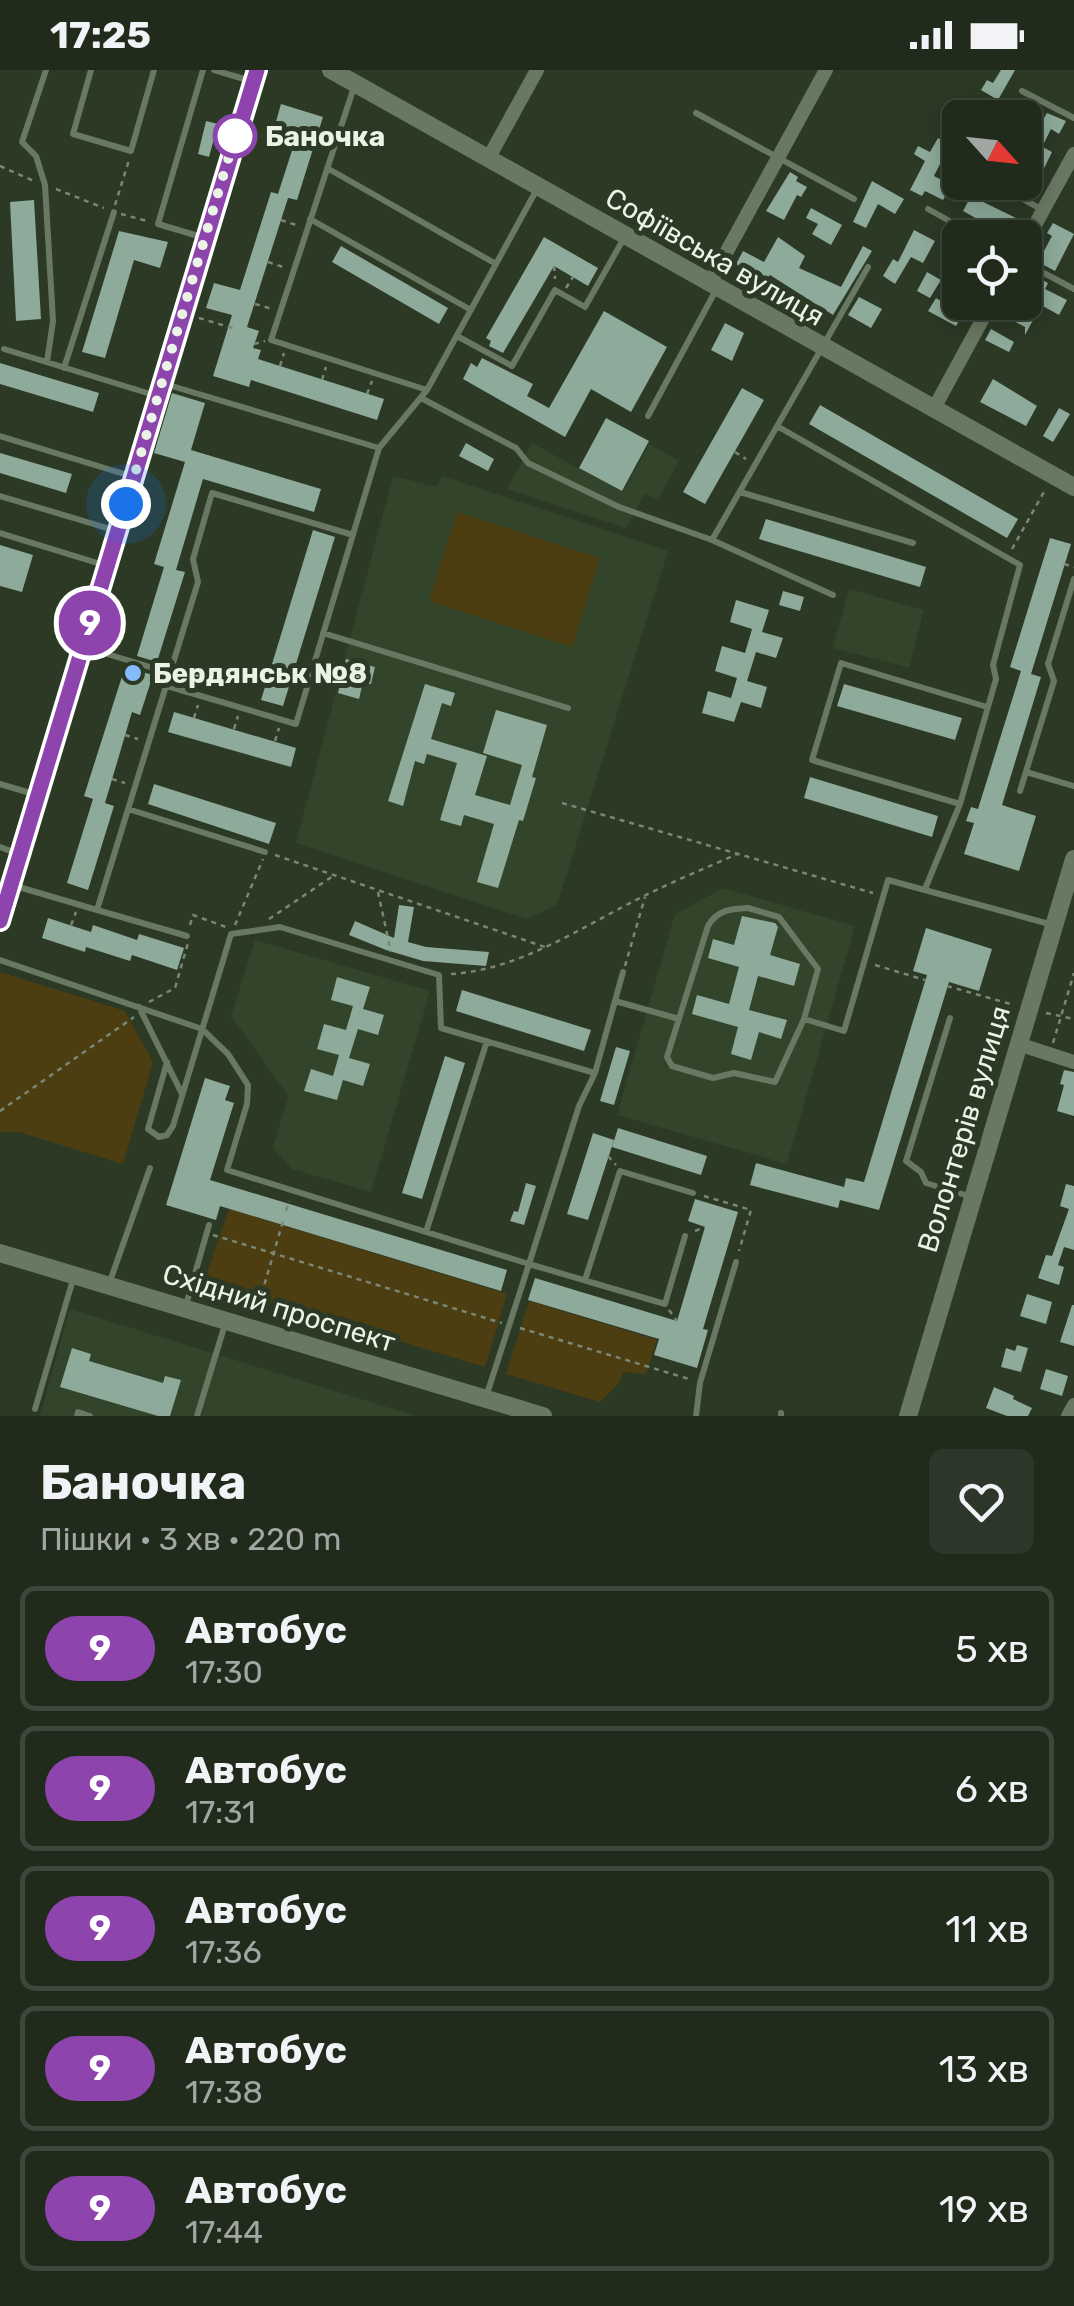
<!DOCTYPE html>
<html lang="uk">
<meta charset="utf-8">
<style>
body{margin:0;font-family:Rubik,sans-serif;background:#2d3729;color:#f1f3f6;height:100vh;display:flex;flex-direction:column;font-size:38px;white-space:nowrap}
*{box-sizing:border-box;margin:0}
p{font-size:32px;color:#a2a7a3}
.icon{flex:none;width:55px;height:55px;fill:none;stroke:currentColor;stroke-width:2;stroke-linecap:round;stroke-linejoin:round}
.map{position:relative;height:1346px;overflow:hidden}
.sheet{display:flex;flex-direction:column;background:#202b1c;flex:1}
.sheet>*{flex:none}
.badge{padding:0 20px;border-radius:32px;font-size:35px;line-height:65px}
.needle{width:65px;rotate:117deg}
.tools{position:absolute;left:942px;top:30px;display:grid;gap:20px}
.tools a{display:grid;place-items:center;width:100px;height:100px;border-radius:15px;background:#202b1c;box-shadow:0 5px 25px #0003,0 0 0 2px #3d473b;font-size:50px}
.you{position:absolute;width:50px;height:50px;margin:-25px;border:8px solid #fff;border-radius:50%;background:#1a73e8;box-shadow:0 0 0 15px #1a73e833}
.map>.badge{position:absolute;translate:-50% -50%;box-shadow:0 0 0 5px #fff}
.round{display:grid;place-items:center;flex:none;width:105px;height:105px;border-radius:15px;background:#2d3729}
.headline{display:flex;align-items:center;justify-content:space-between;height:170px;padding:0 40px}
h1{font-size:48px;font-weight:700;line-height:75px}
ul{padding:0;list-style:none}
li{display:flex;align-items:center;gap:30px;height:125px;margin:0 20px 15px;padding:0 20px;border:5px solid #3d473b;border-radius:15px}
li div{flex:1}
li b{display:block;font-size:38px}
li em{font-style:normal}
li .badge{min-width:110px;font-weight:700;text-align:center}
.status{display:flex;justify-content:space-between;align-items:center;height:70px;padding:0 50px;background:#202b1c;direction:ltr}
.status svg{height:28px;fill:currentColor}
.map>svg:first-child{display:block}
.built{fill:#32442a}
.green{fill:#4d3e11}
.building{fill:#8eaa9a}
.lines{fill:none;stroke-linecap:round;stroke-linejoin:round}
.path{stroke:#7b8776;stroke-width:2.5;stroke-dasharray:5 5;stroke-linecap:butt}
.lane{stroke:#697862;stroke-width:6}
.street{stroke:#697862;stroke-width:14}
.secondary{stroke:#697862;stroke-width:18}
.line-casing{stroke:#fff;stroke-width:22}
.line{stroke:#8e44ad;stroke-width:15}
.walk{stroke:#eaf3e6;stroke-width:10;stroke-dasharray:0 18}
.stop-dot{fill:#fff;stroke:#8e44ad;stroke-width:5}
.poi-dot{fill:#86bbfb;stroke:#2b3925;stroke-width:4}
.labels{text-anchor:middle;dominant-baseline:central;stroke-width:10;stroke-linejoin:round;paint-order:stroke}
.stop-label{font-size:28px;font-weight:bold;fill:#eaf3e6;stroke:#2b3925;text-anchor:start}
.street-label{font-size:28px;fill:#eaf3e6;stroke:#2b3925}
.poi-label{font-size:28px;font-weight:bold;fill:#eaf3e6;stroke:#2b3925;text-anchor:start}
</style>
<div class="status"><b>17:25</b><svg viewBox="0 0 49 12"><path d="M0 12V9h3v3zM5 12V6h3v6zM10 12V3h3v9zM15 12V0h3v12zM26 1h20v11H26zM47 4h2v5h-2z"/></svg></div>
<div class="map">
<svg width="1074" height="1346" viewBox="0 0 1074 1346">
<rect width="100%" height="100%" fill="#2b3925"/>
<path class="built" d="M532,373L623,422L649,374L679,391L658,430L645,424L626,458L507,419Z
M393,406L437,417L442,406L668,481L557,835L527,849L296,773Z
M849,519L924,540L909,598L833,578Z
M723,818L855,856L787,1094L617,1045L675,844Z
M255,870L430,921L371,1122L292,1099L273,1078L288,1026L231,946Z
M70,1239L416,1346H40Z"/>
<path class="green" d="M457,442L600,488L572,577L429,531Z
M0,902L125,941L153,992L123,1094L19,1062H0Z
M229,1139L507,1224L485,1297L204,1212Z
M529,1231L657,1270L646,1304L623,1302L619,1313L600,1332L506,1304Z"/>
<path class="building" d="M1001,0H1015L998,30L981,20L987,10L993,13Z
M281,34L323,47L297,130L288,128L247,257L259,261L253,278L261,280L258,289L384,329L377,350L251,310L249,317L213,306L232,245L206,238L214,213L240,220L271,122L278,124L298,62L275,55Z
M1047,43L1066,51L1059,64L1051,59L1044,73L1025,62L1031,50L1040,55Z
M206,51L218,54L209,87L198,84Z
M938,68L950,74L934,106L951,115L943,130L925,121L922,126L910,120L925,91L914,84L918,76L930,82Z
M1037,74L1052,82L1035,117L1025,112V97Z
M790,102L798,107L796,111L807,117L801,127L797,125L784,150L766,141Z
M872,111L904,129L895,144L878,134L866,158L853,152Z
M971,126L1016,148L1006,165L963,141Z
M34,130L41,249L16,251L10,132Z
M811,138L842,155L831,175L812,164L818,154L806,148Z
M1053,153L1074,164L1055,201L1038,192L1052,166L1047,163Z
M914,160L935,171L923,193L911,187L895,214L883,206L893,189L898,192Z
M119,161L168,172L160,198L134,190L105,288L82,282Z
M544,167L598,198L588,216L554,196L503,283L489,276L491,271L486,268Z
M778,167L805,186L799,198L841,217L863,176L872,181L833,245L770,205L768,208L753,199L751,203L736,194L743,181L764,192Z
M341,176L448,238L439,254L332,192Z
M927,202L941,210L930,228L917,221Z
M1031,204L1048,213L1045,219L1067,230L1059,245L1041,235L1025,265V257L1004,246L1010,235L1025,243V208L1028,209Z
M859,227L882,239L871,258L848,245Z
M936,228L951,237L955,229L967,236L956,256L928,241Z
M604,241L667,277L631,342L591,319L565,367L463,309L471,293L477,297L482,288L533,314L527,326L549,338Z
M725,253L744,263L732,291L711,280Z
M991,259L1014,272L1009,282L985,270Z
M0,293L99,323L93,342L0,314Z
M993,309L1037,336L1026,356L980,332Z
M742,318L764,330L705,434L683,422Z
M172,323L205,333L191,380L321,419L314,442L203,409L176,500L185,502L157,592L137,586L164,497L154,494L185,392L154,383Z
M820,335L1018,449L1007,468L809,354Z
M1059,338L1070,344L1053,372L1043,366Z
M606,348L649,371L622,421L579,398Z
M466,373L494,389L488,401L459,386Z
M0,383L72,404L66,423L0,403Z
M766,449L926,497L920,517L759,469Z
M313,460L335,467L283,636L261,630Z
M1050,468L1071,474L1031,604L1041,607L1002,735L1036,746L1019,801L964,784L974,753L966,751L971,737L978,739L1021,601L1010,597Z
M0,475L33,485L22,522L0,516Z
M783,521L804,527L800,541L779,535Z
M736,530L769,540L762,562L783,568L776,588L756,582L747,611L767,617L761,638L741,632L734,652L702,643L708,621L731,628L737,608L715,601L722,576L745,583L752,559L730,552Z
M346,589L375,597L371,614L363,612L359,629L338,623Z
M182,595L202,602L197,618L176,612Z
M125,597L153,605L140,645L132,642L105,733L114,736L88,820L67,813L93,729L84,726Z
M425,614L455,623L451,636L442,633L431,669L487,686L475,725L510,735L522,695L483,683L496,640L547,655L532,707L536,708L523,751L519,750L498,818L477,812L494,754L464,745L461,756L440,750L457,693L427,684L424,694L415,691L403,736L388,731Z
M844,614L962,648L955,670L837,636Z
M174,642L296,678L291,697L168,662Z
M810,707L938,746L932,767L804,728Z
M154,714L276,753L269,774L148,734Z
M399,835L414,837L408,872L426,877L489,882L486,896L423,891L386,880L349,865L355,851L394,868Z
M742,846L775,853L778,857L770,885L800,894L794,916L758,906L749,940L787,950L781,969L759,962L751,990L731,984L738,957L692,944L697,925L729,934L739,897L708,888L713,869L734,875Z
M48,848L91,862L93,855L137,870L139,864L184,878L177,900L132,885L130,891L86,877L85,882L42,868Z
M926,858L992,879L979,921L949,912L879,1140L840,1130L838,1138L750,1115L756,1093L844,1117L846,1108L864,1112L927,905L913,901Z
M337,907L370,917L363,939L384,945L378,965L358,959L349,988L370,994L363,1016L343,1010L337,1030L304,1021L311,999L333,1006L339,985L317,979L324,954L346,960L353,936L331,930Z
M462,920L591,960L584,981L456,941Z
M616,977L630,981L614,1035L600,1031Z
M445,986L465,993L422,1129L402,1123Z
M1064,1000L1074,1002V1046L1057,1041L1064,1015L1060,1014Z
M205,1008L230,1016L225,1030L234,1033L210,1110L507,1200L501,1221L220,1136L216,1150L166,1135Z
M618,1058L707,1086L701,1105L612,1077Z
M593,1063L614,1070L588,1150L567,1144Z
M526,1113L536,1116L524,1155L510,1151L514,1141L518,1142Z
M1066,1114L1074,1116V1180L1064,1177L1058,1195L1064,1197L1059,1215L1038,1208L1046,1185L1052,1186L1069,1139L1060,1136Z
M695,1129L738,1142L703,1259L708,1260L697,1298L654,1285L659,1269L528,1230L535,1208L677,1251L705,1157L688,1151Z
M1027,1224L1052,1232L1046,1254L1020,1246Z
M1072,1235H1074V1276L1060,1272Z
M1017,1275L1028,1278L1021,1302L1001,1297L1006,1278L1015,1281Z
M72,1278L91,1284L89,1291L163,1313L165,1306L181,1310L170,1346H158L60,1317Z
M1046,1299L1068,1306L1062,1326L1040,1319Z
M994,1317L1014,1326L1013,1329L1032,1338L1028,1346H1007L986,1338Z"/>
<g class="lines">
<path class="path" d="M0,96L34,111
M56,119L104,138
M115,135L129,90
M121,144L147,151
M281,150L299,156
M268,192L286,198
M554,196L555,209
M566,218L573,207
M255,234L272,239
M199,248L236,259
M254,274L265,271
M280,296L284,283
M322,310L326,297
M367,324L372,311
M735,382L746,389
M1012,479L1045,420
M1064,494L1074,497
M194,648L198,635
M234,659L238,646
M125,665L138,669
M275,671L279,658
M112,709L125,713
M562,733L873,823
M275,785L545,877
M378,822L391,882
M269,849L333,806
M71,855L76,842
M190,855L193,845L226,857
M235,855L263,789
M875,895L925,910
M625,896L645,827
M451,904C520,900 583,856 644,826C674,811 706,798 737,784
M947,916L1014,935
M149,932L175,918L188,873
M1046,943L1074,949
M1053,973L1074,903
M0,1041L134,947
M608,1086L616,1095
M704,1126L751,1140L739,1181
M286,1141L289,1131
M695,1161L705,1157
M213,1165L502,1253
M669,1240L677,1251
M256,1243L284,1148
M520,1258L689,1309"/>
<path class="lane" d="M46,0L22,72L36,86L45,115L53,251L47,292
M91,0L73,64L131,81L154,0
M203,0L158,154L205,168
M214,0L251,11
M355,14L271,270L427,320
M1022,21L1074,48
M696,43L854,129
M953,92L960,96
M327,98L496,194
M991,112L1043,140
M928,139L980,168
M310,149L471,240
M1025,193L1074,219
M457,266L512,296L555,220L585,237L624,168
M4,279L157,326
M64,298L114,142
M165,314L379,378
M421,328L516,378L528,393L619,437L712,470L833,525
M648,346L716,220
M777,356L1020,495L993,595L996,609L960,734L925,819
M0,366L134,407
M740,422L913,473
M0,426L117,461
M0,463L104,495
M712,470L868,197
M323,563L568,638
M84,577L170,603L97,840L187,866
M170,603L198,512L193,489L212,423L353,465
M167,616L296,654L379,378L427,320L537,119
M1026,702L1074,716
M0,714L37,725
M1020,721L1054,611L1048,594L1074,509
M960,734L812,690L841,593L987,637
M128,739L265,782
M0,777L19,784
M12,815L97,840
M748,838L779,847L818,899L804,949L775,1012L734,1003L713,1008L672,996L667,987L708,856C717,840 730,839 748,838Z
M0,890L202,959L228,984L248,1015L247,1034L227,1100L529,1194L486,1327
M615,931L679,949
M139,937L182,1024
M950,948L906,1091L921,1102L926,1113L972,1127
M804,949L844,961L888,810L1053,855
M167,992L148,1059L159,1067L167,1065L173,1056L231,864L280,857L439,905L441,958L595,1003L579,1036L529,1194L665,1234L685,1166
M595,1003L623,902
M426,1162L487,971
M585,1210L620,1101L693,1123
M109,1214L150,1098
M186,1235L209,1155
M35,1339L74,1206
M77,1346L78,1342L90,1346
M197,1346L226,1251
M696,1346L700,1313L736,1192
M781,1346V1343"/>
<path class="street" d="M488,89L537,0
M1025,173L1074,84
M709,214L826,0
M933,340L992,232
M1018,974L1074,992
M1068,1346L1074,1335"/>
<path class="secondary" d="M331,0L1074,417
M0,851L257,0
M0,1183L543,1346
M908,1346L1074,789"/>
</g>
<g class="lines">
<g class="line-casing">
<path id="line" d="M0,851L257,0"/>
</g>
<use href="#line" class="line"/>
<path class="walk" d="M126,434L235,66"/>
</g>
<circle class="stop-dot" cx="235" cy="66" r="20"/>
<circle class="poi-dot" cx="133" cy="603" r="10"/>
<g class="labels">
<g class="stop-label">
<text x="265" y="66">Баночка</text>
</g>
<g class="street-label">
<text transform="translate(715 187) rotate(30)">Софіївська вулиця</text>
<text transform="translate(964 1059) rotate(-73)">Волонтерів вулиця</text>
<text transform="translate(279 1238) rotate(17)">Східний проспект</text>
</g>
<g class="poi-label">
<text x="153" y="603">Бердянськ №8</text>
</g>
</g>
</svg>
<div class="tools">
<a><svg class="needle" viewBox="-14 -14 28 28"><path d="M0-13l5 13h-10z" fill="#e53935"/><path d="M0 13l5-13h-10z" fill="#a2a7a3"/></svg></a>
<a><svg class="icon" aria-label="locate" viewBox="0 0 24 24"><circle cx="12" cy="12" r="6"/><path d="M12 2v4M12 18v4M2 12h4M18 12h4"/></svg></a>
</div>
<div class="you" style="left:126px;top:434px"></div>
<b class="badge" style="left:90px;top:553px;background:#8e44ad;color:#fff">9</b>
</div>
<section class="sheet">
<div class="headline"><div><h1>Баночка</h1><p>Пішки · 3 хв · 220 m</p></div><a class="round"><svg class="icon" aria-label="heart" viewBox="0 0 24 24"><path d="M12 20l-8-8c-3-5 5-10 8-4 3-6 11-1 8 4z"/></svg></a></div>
<ul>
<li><span class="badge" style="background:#8e44ad;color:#fff">9</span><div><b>Автобус</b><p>17:30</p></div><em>5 хв</em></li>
<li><span class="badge" style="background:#8e44ad;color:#fff">9</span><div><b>Автобус</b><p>17:31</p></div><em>6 хв</em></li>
<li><span class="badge" style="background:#8e44ad;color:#fff">9</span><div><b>Автобус</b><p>17:36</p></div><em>11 хв</em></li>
<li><span class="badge" style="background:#8e44ad;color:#fff">9</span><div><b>Автобус</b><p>17:38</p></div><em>13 хв</em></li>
<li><span class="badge" style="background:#8e44ad;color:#fff">9</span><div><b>Автобус</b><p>17:44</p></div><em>19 хв</em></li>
</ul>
</section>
